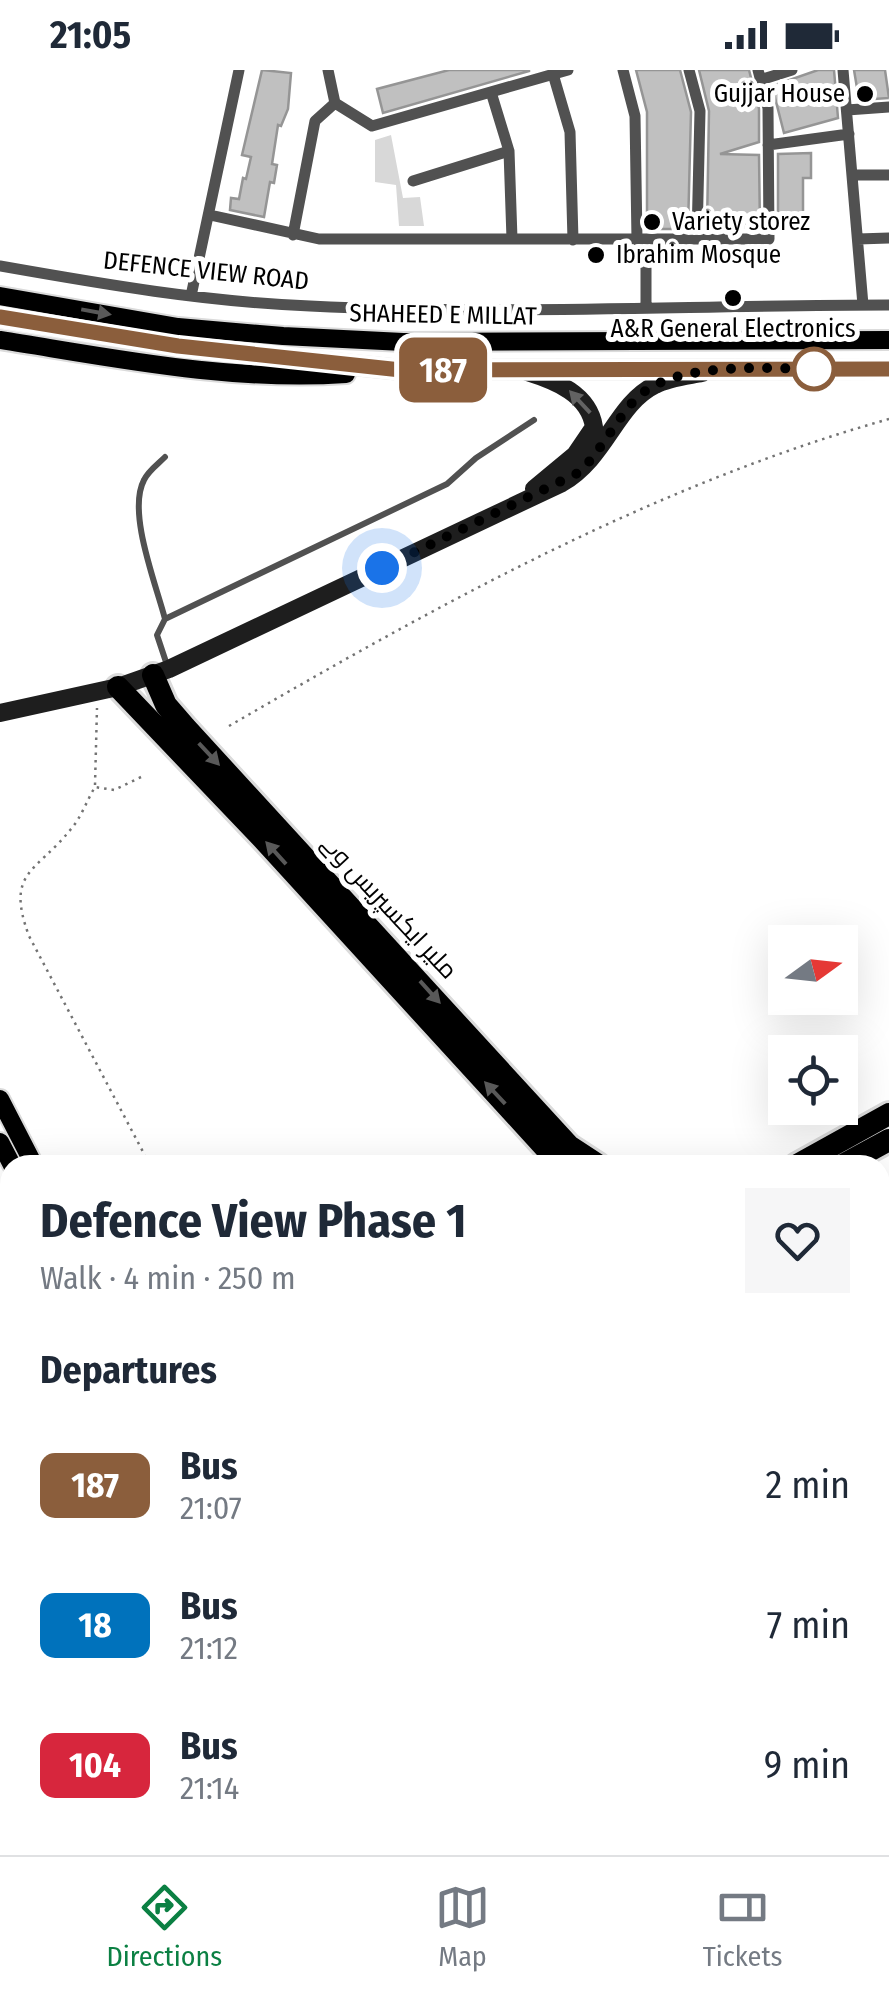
<!DOCTYPE html>
<meta charset="utf-8">
<style>
body{margin:0;font-family:"Fira Sans Condensed",Cairo,sans-serif;background:#f6f6f7;color:#1f2937;height:100vh;display:flex;flex-direction:column;font-size:38px;white-space:nowrap}
*{box-sizing:border-box;margin:0}
p{font-size:32px;color:#747a83}
.icon{flex:none;width:55px;height:55px;fill:none;stroke:currentColor;stroke-width:2;stroke-linecap:round;stroke-linejoin:round}
.map{position:relative;flex:1;overflow:hidden}
.details{position:absolute;left:0px;top:1085px;width:890px;height:700px;display:flex;flex-direction:column;background:#fff;border-radius:30px 30px 0 0;box-shadow:0 10px 40px #0002}
.details>*{flex:none}
.badge{padding:0 20px;border-radius:15px;font-size:35px;line-height:65px}
.needle{width:65px;rotate:75deg}
.tools{position:absolute;left:768px;top:855px;display:grid;gap:20px}
.tools a{display:grid;place-items:center;width:90px;height:90px;border-radius:0px;background:#fff;box-shadow:0 10px 40px #0002;font-size:50px}
.you{position:absolute;width:50px;height:50px;margin:-25px;border:8px solid #fff;border-radius:50%;background:#1a73e8;box-shadow:0 0 0 15px #1a73e833}
.map>.badge{position:absolute;translate:-50% -50%;box-shadow:0 0 0 5px #fff}
h2{padding:0 40px;font-size:38px;line-height:90px}
.round{display:grid;place-items:center;flex:none;width:105px;height:105px;border-radius:0px;background:#f6f6f7}
.head{display:flex;align-items:center;justify-content:space-between;height:170px;padding:0 40px}
h1{font-size:48px;font-weight:700;line-height:75px}
ul{padding:0;list-style:none}
li{display:flex;align-items:center;gap:30px;height:140px;padding:0 40px}
li div{flex:1}
li b{display:block;font-size:38px}
li em{font-style:normal}
li .badge{min-width:110px;font-weight:700;text-align:center}
.status{display:flex;justify-content:space-between;align-items:center;height:70px;padding:0 50px;background:#fff;direction:ltr}
.status svg{height:28px;fill:currentColor}
.menu{display:flex;justify-content:space-around;align-items:center;height:140px;border-top:2px solid #e0e1e3;background:#fff;font-size:28px;color:#747a83}
.menu a{display:grid;justify-items:center;gap:5px}
.menu .current{color:#0b8043}
.map>svg:first-child{display:block}
.green{fill:#d8d8d8}
.water{fill:#9f9f9f}
.lines{fill:none;stroke-linecap:round;stroke-linejoin:round}
.stream{stroke:#9f9f9f;stroke-width:4}
.building{fill:#c0c0c0;stroke:#959595;stroke-width:2.5}
.primary-casing{stroke:#dbdbdb;stroke-width:22}
.highway-casing{stroke:#dbdbdb;stroke-width:28}
.path{stroke:#737373;stroke-width:2.5;stroke-dasharray:2.5 5;stroke-linecap:butt}
.lane{stroke:#515151;stroke-width:6}
.street{stroke:#515151;stroke-width:11}
.secondary{stroke:#1e1e1e;stroke-width:18}
.primary{stroke:#000;stroke-width:18}
.highway{stroke:#000;stroke-width:22}
.oneway{fill:#595959}
.oneway2{fill:#626262}
.line-casing{stroke:#fff;stroke-width:22}
.line{stroke:#8b5e3c;stroke-width:15}
.walk{stroke:#000;stroke-width:10;stroke-dasharray:0 18}
.poi-dot{fill:#000;stroke:#fff;stroke-width:4}
.stop-dot{fill:#fff;stroke:#8b5e3c;stroke-width:5}
.labels{text-anchor:middle;dominant-baseline:central;stroke-width:10;stroke-linejoin:round;paint-order:stroke}
.poi-label{font-size:25px;fill:#000;stroke:#fff;text-anchor:start}
.street-label{font-size:25px;fill:#000;stroke:#fff}
</style>
<div class="status"><b>21:05</b><svg viewBox="0 0 49 12"><path d="M0 12V9h3v3zM5 12V6h3v6zM10 12V3h3v9zM15 12V0h3v12zM26 1h20v11H26zM47 4h2v5h-2z"/></svg></div>
<div class="map">
<svg width="889" height="1785" viewBox="0 0 889 1785">
<rect width="100%" height="100%" fill="#fff"/>
<path class="green" d="M391,65L403,128L420,127L424,156H399L396,115L375,112V70Z
M0,1215L10,1234V1373L0,1354Z
M10,1415V1775H293L298,1785H0V1421Z"/>
<path class="water" d="M889,1555V1653L880,1669V1561Z
M574,1775H827L824,1785H578Z"/>
<g class="lines">
<path class="stream" d="M880,1376L889,1372"/>
</g>
<path class="building" d="M262,0L291,3L288,39L281,56L278,55L272,94L277,95L274,113L270,112L264,147L230,140L231,128L239,129L243,108L246,109L251,87L242,85Z
M449,0H529V1L383,43L377,19Z
M636,0H680L691,42L688,159H647V42Z
M699,0H749L759,39V72L720,84L759,85L760,158L707,157L709,41Z
M818,0H834L838,48L784,63L772,16Z
M854,0H885L889,28L859,30Z
M811,83V108H803V159H778V84Z"/>
<g class="lines">
<g class="primary-casing">
<path id="primary" d="M0,226L178,257L283,266L403,272L889,270
M0,247L179,277L401,300L889,299
M0,270C114,288 230,312 346,304
M0,1029L34,1095
M0,1072L12,1095
M367,1775L372,1785
M386,1775L391,1785"/>
</g>
<g class="highway-casing">
<path id="highway" d="M153,605L166,635L185,657L569,1076L598,1095
M118,617L262,768L561,1095
M797,1095L889,1044
M843,1095L889,1070"/>
</g>
<path class="path" d="M229,656C439,534 654,415 889,349
M141,707L114,720L95,717C87,730 81,748 71,759C36,803 5,801 29,866L150,1095
M95,715L97,638"/>
<path class="lane" d="M165,549C156,514 127,442 144,410C148,401 158,394 165,387
M168,598L157,565L165,549L447,414L476,388L534,350"/>
<path class="street" d="M328,0L335,33L372,56L568,0
M623,0L635,46L637,170
M689,0L700,41L697,168
M843,0L863,235
M553,4L570,62L573,170
M760,10L792,0
M491,22L509,81L512,169
M847,40L889,37
M768,75L849,64
M852,105H889
M413,111L509,81
M210,145L319,169H769L768,38L758,0
M293,165L315,51L335,33
M858,169L889,168
M0,196C102,214 206,232 310,236C503,245 696,235 889,235
M191,226L239,0
M646,239V170"/>
<path class="secondary" d="M527,302C556,311 589,324 594,357L575,385L534,419
M0,643L118,617L169,599L562,413C606,388 616,334 655,315C668,308 687,306 702,303"/>
<use href="#primary" class="primary"/>
<use href="#highway" class="highway"/>
</g>
<defs><path id="oneway-solid" d="M-6-.8H1V-3.2L6.5 0L1 3.2V.8H-6Z" transform="scale(2.5)"/></defs>
<g class="oneway">
<use href="#oneway-solid" transform="translate(96 242) rotate(10)"/>
<use href="#oneway-solid" transform="translate(209 684) rotate(47)"/>
<use href="#oneway-solid" transform="translate(276 783) rotate(-132)"/>
<use href="#oneway-solid" transform="translate(430 922) rotate(48)"/>
<use href="#oneway-solid" transform="translate(495 1023) rotate(-133)"/>
</g>
<use class="oneway2" href="#oneway-solid" transform="translate(580 332) rotate(-133)"/>
<g class="lines">
<g class="line-casing">
<path id="line" d="M0,247L178,276L401,300L889,299"/>
</g>
<use href="#line" class="line"/>
<path class="walk" d="M382,498L580,402C600,381 613,356 632,333C669,289 767,299 820,299H814"/>
</g>
<g class="poi-dot">
<circle cx="865" cy="24" r="10"/>
<circle cx="652" cy="152" r="10"/>
<circle cx="596" cy="185" r="10"/>
<circle cx="733" cy="228" r="10"/>
</g>
<circle class="stop-dot" cx="814" cy="299" r="20"/>
<g class="labels">
<g class="poi-label">
<text x="845" y="24" text-anchor="end">Gujjar House</text>
<text x="672" y="152">Variety storez</text>
<text x="616" y="185">Ibrahim Mosque</text>
<text x="733" y="259" text-anchor="middle">A&amp;R General Electronics</text>
</g>
<g class="street-label">
<text transform="translate(206 201) rotate(6)">DEFENCE VIEW ROAD</text>
<text transform="translate(443 245) rotate(1)">SHAHEED E MILLAT</text>
<text transform="translate(389 837) rotate(47)">ملیر ایکسپریس وے</text>
</g>
</g>
</svg>
<div class="tools">
<a><svg class="needle" viewBox="-14 -14 28 28"><path d="M0-13l5 13h-10z" fill="#e53935"/><path d="M0 13l5-13h-10z" fill="#747a83"/></svg></a>
<a><svg class="icon" aria-label="locate" viewBox="0 0 24 24"><circle cx="12" cy="12" r="6"/><path d="M12 2v4M12 18v4M2 12h4M18 12h4"/></svg></a>
</div>
<div class="you" style="left:382px;top:498px"></div>
<b class="badge" style="left:443px;top:300px;background:#8b5e3c;color:#fff">187</b>
<section class="details">
<div class="head"><div><h1>Defence View Phase 1</h1><p>Walk · 4 min · 250 m</p></div><a class="round"><svg class="icon" aria-label="heart" viewBox="0 0 24 24"><path d="M12 20l-8-8c-3-5 5-10 8-4 3-6 11-1 8 4z"/></svg></a></div>
<h2>Departures</h2>
<ul>
<li><span class="badge" style="background:#8b5e3c;color:#fff">187</span><div><b>Bus</b><p>21:07</p></div><em>2 min</em></li>
<li><span class="badge" style="background:#0072bc;color:#fff">18</span><div><b>Bus</b><p>21:12</p></div><em>7 min</em></li>
<li><span class="badge" style="background:#d7263d;color:#fff">104</span><div><b>Bus</b><p>21:14</p></div><em>9 min</em></li>
</ul>
</section>
</div>
<nav class="menu">
<a class="current"><svg class="icon" aria-label="directions" viewBox="0 0 24 24"><path d="M12 3l9 9-9 9-9-9zM9 14v-3h6M13 9l2 2-2 2"/></svg>Directions</a>
<a><svg class="icon" aria-label="map" viewBox="0 0 24 24"><path d="M3 6l6-2 6 2 6-2v14l-6 2-6-2-6 2zM9 4v14M15 6v14"/></svg>Map</a>
<a><svg class="icon" aria-label="tickets" viewBox="0 0 24 24"><path d="M3 7h18v10H3zM15 7v10"/></svg>Tickets</a>
</nav>
